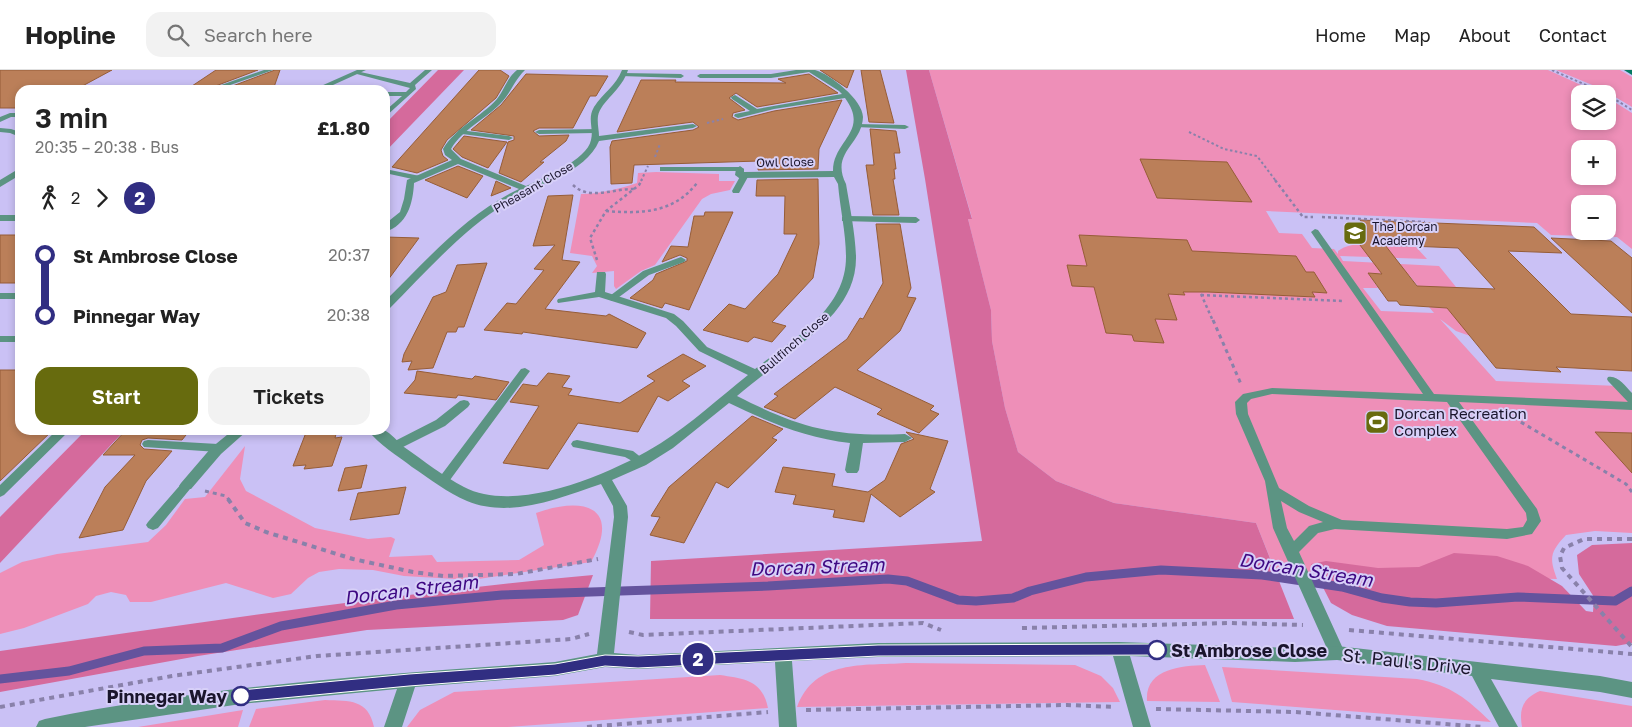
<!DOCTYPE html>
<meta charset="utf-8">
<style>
body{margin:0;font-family:"Golos Text",sans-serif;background:#f2f2f2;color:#222;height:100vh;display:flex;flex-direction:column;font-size:19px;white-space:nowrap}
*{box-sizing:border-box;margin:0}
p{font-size:16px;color:#767676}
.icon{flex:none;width:28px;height:28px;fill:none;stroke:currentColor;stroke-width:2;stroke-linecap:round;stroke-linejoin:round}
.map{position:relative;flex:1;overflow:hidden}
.side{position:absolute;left:15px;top:15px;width:375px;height:350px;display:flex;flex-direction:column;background:#fff;border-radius:15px;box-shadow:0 2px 8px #0003}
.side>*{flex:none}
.badge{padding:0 10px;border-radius:16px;font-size:18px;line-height:32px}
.fabs{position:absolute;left:1571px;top:15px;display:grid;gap:10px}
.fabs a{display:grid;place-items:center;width:45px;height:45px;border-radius:10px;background:#fff;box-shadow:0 2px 8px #0003;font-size:25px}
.map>.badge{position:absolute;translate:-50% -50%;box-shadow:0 0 0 2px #fff}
.legs{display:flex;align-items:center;gap:8px;height:55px;padding:0 20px;font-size:16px}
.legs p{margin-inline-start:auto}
.summary{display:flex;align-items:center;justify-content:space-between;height:85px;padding:0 20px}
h1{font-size:28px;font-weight:600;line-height:38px}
.cta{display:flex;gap:10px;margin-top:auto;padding:10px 20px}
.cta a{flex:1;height:58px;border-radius:15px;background:#676b0e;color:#fff;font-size:20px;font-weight:600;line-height:58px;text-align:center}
.cta a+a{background:#f2f2f2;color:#222}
ul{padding:0 20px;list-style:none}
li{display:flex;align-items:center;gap:18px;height:60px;font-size:19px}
li i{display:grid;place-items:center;width:8px;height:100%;margin:0 6px;background:currentColor}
li i::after{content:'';width:12px;height:12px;margin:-6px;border:4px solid;border-radius:50%;background:#fff}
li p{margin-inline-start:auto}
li:first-child i{background:linear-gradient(#0000 50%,currentColor 0)}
li:last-child i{background:linear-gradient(currentColor 50%,#0000 0)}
header{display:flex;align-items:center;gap:30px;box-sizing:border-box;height:70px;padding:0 25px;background:#fff;border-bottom:1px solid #e0e0e0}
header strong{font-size:24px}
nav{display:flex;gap:28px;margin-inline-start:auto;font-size:18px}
.search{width:350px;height:45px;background:#f2f2f2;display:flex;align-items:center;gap:12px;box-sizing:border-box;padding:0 18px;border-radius:15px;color:#767676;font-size:19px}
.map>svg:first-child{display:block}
.green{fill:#ee8fb8;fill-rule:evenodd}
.forest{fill:#d56a9c}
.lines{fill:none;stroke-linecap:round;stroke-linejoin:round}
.stream{stroke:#64539d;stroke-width:9}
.building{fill:#bb7f59;stroke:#965d38;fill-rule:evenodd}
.path-far3{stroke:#8981aa;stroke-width:2;stroke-dasharray:2.5 2.5;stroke-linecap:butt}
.path-far2{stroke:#8981aa;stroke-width:2.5;stroke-dasharray:3 3;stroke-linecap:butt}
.path-far1{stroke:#8981aa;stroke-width:3;stroke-dasharray:4 4;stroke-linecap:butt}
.path{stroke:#8981aa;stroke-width:4;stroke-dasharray:5 5;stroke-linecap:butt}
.lane{fill:#5c9483;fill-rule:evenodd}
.street{fill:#5c9483;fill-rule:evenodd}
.secondary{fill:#037961;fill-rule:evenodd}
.line-1{fill:#312e82;stroke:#fff}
.stop-1-dot{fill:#fff;stroke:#312e82;stroke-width:2.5}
.labels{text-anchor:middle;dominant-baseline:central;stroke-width:4;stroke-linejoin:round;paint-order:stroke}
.far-street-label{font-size:12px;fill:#1a152c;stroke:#d7d0f8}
.far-poi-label{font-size:12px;fill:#1a152c;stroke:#d7d0f8;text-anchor:start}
.poi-label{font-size:15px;fill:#1a152c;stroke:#d7d0f8;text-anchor:start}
.near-stop-label{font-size:18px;font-weight:bold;fill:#1a152c;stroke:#d7d0f8;text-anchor:start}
.near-street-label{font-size:18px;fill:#1a152c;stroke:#d7d0f8}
.near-water-label{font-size:19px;font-style:italic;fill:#3e0883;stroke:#d7d0f8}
</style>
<header>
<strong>Hopline</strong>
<div class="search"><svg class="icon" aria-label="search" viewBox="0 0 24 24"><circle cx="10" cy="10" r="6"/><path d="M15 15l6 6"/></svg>Search here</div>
<nav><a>Home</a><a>Map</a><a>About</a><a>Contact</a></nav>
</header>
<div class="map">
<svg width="1632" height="657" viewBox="0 0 1632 657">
<rect width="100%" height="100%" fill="#cac1f5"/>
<path class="green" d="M929,0H1548L1601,24H1580V51H1608V28L1632,43V179L1617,167L1551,165L1537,153L1266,141L1279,163L1302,164L1312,178L1334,179L1338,184V181C1353,168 1397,176 1416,177L1427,189L1340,186L1343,191L1439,196L1456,217L1421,220L1409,205L1368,203L1378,218H1363L1381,241L1434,243L1429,237L1464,239L1473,267L1456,261L1440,249L1496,311L1619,316L1632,328V463L1595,461L1566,465C1550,482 1549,488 1557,509L1276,503L1256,453L1114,433L1056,411L1018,382L1005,338L992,271L991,240L968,149L972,148ZM1580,79H1608V106H1580ZM1580,134H1608V161H1580Z
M1556,0H1620L1632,7V37L1602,19Z
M656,102L719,104V111H735L730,120L711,124L702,129L655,195L641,201L616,219L614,216V201L592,203L597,196L592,186L570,183L581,124C600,124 619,119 637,113L638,103Z
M245,376L240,409L246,421L315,458L368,469L391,467L395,469L389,487L432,485L437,492L519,490L544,475L536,443C583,426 622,436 591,492L472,510L404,506L373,500L339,499L319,502L308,508L291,524L273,528L226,513L151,532H130L126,525L111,522L96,526L88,534L24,558L0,564V503L22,492L57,484L148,472L166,455L185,429L205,427Z
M906,593L1075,595L1101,606L1113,618L1120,632L797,637C815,589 863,596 906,593Z
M1205,595L1220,632L1147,631C1145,598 1182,596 1205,595Z
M1222,597L1417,609C1452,616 1466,628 1491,652L1232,632Z
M720,605C745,609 762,610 768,638L508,657H407L420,640L454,622Z
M1540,621L1632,636V657H1522C1519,639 1522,629 1540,621Z
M325,630C350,631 368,629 374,657H249L256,639Z
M243,640L238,657H138Z"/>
<path class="forest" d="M438,0H464L385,82V54Z
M906,0H929L972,149H968L991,240L992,271L1005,338L1018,382L1056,411L1114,433L1256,453L1294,549H650L651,491L982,471L925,109Z
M86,360H125L0,493V447Z
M1632,473V573L1616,576L1387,556L1352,545L1331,533L1311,494L1326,491L1378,498L1419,497L1454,483L1497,486L1528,496L1562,516L1586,541L1593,542L1594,527L1579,504L1577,485L1592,475Z
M593,505L578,545L563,550L367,560L198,586L0,622V581C197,553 395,523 593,505Z"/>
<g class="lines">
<path class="stream" d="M0,609L69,601L144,581L222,578L281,556L396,535L502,525L768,516L888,509L907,511L958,530L976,531L1013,528L1030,521L1086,507L1161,500L1262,505L1342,517L1382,528L1410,532L1436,533L1518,527L1615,531L1632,521"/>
</g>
<path class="building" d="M0,0H112L75,20H20V38H0Z
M216,0H258L205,20H186Z
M275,0H280L273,20H222Z
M479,0H500L509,6L496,28L447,70L441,80L443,86L448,90L417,103L392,97Z
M820,0H854L847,18Z
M861,0H880L894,53L869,52Z
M526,4L608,6L596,26H590L573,58H539L533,61L539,66L569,65L566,71L540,92H544L521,112L499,103L508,72L514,70V66L471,60L501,35Z
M809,4L838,23L757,37L736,23L729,28L745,40L733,43L732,47L738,50L774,41L842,30L819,79L818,99L758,100L759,91L634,95L632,113L611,114L610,77L612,71L693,60L699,57L693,52L617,62L641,10H676L675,12L786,13L778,9Z
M870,59L896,61L900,83H894L896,99H894L895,109H893L899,145H873L866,95H874Z
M464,66L507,72L488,98L462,87L453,79Z
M1140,89L1227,92L1252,132L1157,128Z
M458,96L483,106L467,128L425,110Z
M818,109L819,174L813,208L772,252L786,256L772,272L754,267L748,272L703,260L729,234L745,239L778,204L797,164H784L785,126H756L757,110Z
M496,111L511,118L491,126Z
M573,125L562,190L580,192L545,239L606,246L609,244L646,263L637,278L523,262L522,264L484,260L507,233L516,234L544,200L534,199L555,175L533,176L548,126Z
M705,142H733L689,240L665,233L662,238L630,228L653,210L656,204L687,191V188L680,185L662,192L671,176L688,177L694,146H704Z
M1360,150L1534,157L1562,183L1508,181L1571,244L1632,247V301L1556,297L1561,302L1496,298L1447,238L1400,235L1397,231H1388L1368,203L1382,204L1347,158L1367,159ZM1385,175L1458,178L1495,219L1417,216Z
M876,154H900L911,218L907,227L916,228L900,261L857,300L934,336L930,340L939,344L919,363L877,344L882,339L835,317L795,349L764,337L778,326L774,324L847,269L860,248L863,249L883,213Z
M0,165H20V213H0Z
M1079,165L1187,170L1192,181L1296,186L1306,202H1314L1327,223L1312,222L1315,227L1208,222H1183L1185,225L1168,224L1177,250L1155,249L1164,273L1134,271L1132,265L1106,263L1094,217L1072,216L1067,195L1087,196Z
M385,167L419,168L385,214Z
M1551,168L1611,171L1632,188V243Z
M487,193L464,257H458L456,262H447L433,298L408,300L412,291L402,292L404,284L433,227L446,222L457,195Z
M683,284L706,296L682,311L690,316L668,331L658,326L638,362L578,353L548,399L503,393L539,336L510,332L523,314L537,316L548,303L570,306L562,317L572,319L568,325L620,333L655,311L647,306Z
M0,300H20V360H53L0,411Z
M417,301L472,309L475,306L509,312L496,330L458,325L456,328L404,323L415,310Z
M752,346L783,359L772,368L777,370L728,418L716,412L684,473L650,465L660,447L651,446L669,417Z
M126,360H190L182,370L148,368L142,370L140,375L144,379L172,381L146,411L123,460L79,468L105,417L135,385H103Z
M307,360H337L335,368L342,367L332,396L304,399L306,395L293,396Z
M906,362L948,371L930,419L935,422L900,447L871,424L864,452L833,447L835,440L793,434L796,425L775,422L783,397L835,404L832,416L868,422L885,410L901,374L914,369Z
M1595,362L1632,363V403Z
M367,395L361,418L338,421L345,398Z
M406,417L399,444L350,450L358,423Z"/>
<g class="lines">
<path class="path-far3" d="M1552,0L1606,24
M1608,25L1632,40
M707,53L723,49
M1189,62L1224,79L1257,86L1276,111
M655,87L660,74
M641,111L648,96"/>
<path class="path-far2" d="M1275,110L1303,147H1313
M573,115C589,131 615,118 635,119
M606,141C641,144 674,143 697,113
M1322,147L1425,152
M597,190L590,168L606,141L639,115L642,110
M1201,224L1213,251
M1201,225L1343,231"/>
<path class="path-far1" d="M1213,250L1241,314
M1516,346L1519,351L1626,414L1632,422
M205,421L226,426L229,430"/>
<path class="path" d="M228,429L245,453L266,462L353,489L413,502L443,506L516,504L598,489
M1632,469H1584L1564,478L1560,486L1562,498L1632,577
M1022,558L1231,553L1303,555
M1349,560L1632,584
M629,562L643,565L923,553L941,560
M0,637L172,606L317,586L571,569L589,564
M1156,639L1296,642L1483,657
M806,640L1067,635L1115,637
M587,657L768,642"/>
<path class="lane" d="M264,0H273L216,20H207Z
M425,0H432L415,15L416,19L385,47V41L402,26H385V22H406L410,18L353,3L356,1L410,13Z
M623,3L681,4L684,6L681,8L621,6L620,5Z
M20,43V47H11L0,52V47L10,43Z
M857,54L905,55L909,57L905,59L855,57L853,56Z
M0,58L11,59L20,62V67L10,63L0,62Z
M598,59V63H595L539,64L535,62L539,60Z
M459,60L509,66L513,68L509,70L462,64L458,62Z
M660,97H740L744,99L740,101H660Z
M385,99L420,106L421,108L417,110L385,103Z
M742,103L749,105L739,123H733L732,121Z
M0,145H20V151H0Z
M845,146L916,147L920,150L916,153L842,151V147Z
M1315,159L1318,160L1434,324L1631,332H1628L1608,311L1607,309L1608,307C1618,305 1625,316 1632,323V340L1459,332L1537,439L1541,451L1532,464L1507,469L1335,459L1318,463L1299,482L1345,583L1342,588L1337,589L1332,588L1329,583L1273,458L1265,411L1236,344L1235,332L1243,324L1272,318L1423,324L1311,162ZM1272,324L1447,332L1526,443L1527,450L1523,457L1507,459L1342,450L1309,436L1279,418L1248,344L1247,333L1251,329ZM1281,431L1299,442L1323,452L1309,456L1294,471L1287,458Z
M681,187L686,190L684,192L649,205L615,230L612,231L607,228L643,201Z
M0,223H15L20,226L15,229H0Z
M0,266H20V272H0Z
M525,298L530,301L447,414H439L437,411L439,408L521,299Z
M464,330L468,331L470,334L468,337L445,356L399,379H391L389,376L391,373L436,350L460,331Z
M57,360H70L4,425L0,427V415Z
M148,370L218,374L224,378L218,382L144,377L142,374L144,371Z
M577,370L633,381L647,392L645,395L641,396L625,387L573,377L571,374L573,371Z
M186,412L190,413L192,416L190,419L158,458L153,460L148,458L146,455L148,452L182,413Z"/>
<path class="street" d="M357,0H366L322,20H312Z
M517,0H525C513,12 511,23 500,34C484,50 463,59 451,79L461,89L526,116C543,108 587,90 591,70C594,58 587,49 594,37C603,23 616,16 622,0H628C622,20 601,31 598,46C597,53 599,60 599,66L693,54L697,56L693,58L599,71C586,103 535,115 508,132C463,159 426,202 389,239L385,240V231C426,191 467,143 519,119L458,94L414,113C413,134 407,155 385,162V154L400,142L404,129L407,110L452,90L445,85L443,79C457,56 480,48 497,29C505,19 507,8 517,0Z
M796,0C802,0 810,0 815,0C830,4 863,30 863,47C862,75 830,82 846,114C850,138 855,162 856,186C857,231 821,258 789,284C771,299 755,311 737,326C800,358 834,367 905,364L912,368L905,372L863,373L859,400L857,403H847L845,400L850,373C806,368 768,352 729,333L673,378L646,395L612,410L627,436L628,447L614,583L638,585L878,573L1119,572L1295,578L1337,576L1600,606L1632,612V628L1600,622L1491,609L1518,657H1499L1472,606L1337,590L1295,592L1130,586L1151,657H1133L1113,586L878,587L792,591L797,657H779L775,592L638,599L605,597L555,606L415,617L402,657H384L397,619L241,634L85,657H36L39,651L45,649C213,615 385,604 555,592L597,584L614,447L613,436L601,414C559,428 511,449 467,431C448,423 430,409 412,397C398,386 378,374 368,360C373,360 380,359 384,360C391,363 398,372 404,377C424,391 443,406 464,417C517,445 614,403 661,373C691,354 719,328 748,305L699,281L676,256L666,248L599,227L558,233L557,231L558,229L595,222L597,202H605L606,204L605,222L674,244L683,251L707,277L755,299C792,270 846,240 846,187C846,163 840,138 838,114L834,107L739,108L735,105L736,99L740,96L744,99V102L833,101C833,70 870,62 845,28L774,39L738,48L734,46L735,44L750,41L732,29L731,27L735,25L757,39L842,24L839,21L809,2L771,8H700L697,6L700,4H771Z
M20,98V105L0,117V110Z
M233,360H248L221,384L191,419H181L179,416L181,413L211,378Z"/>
<path class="secondary" d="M1624,0H1632V5Z"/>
</g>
<path class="line-1" d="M1157,574L1161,576L1163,580L1161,584L1157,585L878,586L638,598L605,596L555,605L409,616L241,632L236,630L234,626L236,622L241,620L409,604L555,594L605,585L638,586L878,575Z"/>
<defs>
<g id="school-square" transform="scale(1.25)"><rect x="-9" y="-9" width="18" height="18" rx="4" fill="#676b0e" stroke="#d7d0f8"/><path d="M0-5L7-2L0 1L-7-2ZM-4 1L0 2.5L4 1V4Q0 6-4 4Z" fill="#fff"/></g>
<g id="stadium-square" transform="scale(1.25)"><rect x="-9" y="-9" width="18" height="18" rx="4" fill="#676b0e" stroke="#d7d0f8"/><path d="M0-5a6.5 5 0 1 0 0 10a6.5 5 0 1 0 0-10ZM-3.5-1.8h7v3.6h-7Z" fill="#fff"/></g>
</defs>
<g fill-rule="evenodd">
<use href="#school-square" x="1355" y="163"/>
<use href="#stadium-square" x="1377" y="352"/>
</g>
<g class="stop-1-dot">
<circle cx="1157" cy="580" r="9"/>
<circle cx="241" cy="626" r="9"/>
</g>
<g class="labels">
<g class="far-street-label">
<text transform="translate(785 92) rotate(-1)">Owl Close</text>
<text transform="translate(533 117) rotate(-30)">Pheasant Close</text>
<text transform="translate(794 273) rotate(-41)">Bullfinch Close</text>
</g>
<g class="far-poi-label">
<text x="1372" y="156">The Dorcan<tspan x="1372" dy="14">Academy</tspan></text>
</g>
<g class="poi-label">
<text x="1394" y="343">Dorcan Recreation<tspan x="1394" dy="17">Complex</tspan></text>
</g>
<g class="near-stop-label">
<text x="1171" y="580">St Ambrose Close</text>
<text x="227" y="626" text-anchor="end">Pinnegar Way</text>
</g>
<g class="near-street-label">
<text transform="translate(1407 591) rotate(6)">St. Paul's Drive</text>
</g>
<g class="near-water-label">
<text transform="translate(817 496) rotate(-2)">Dorcan Stream</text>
<text transform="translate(1306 499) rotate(9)">Dorcan Stream</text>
<text transform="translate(411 519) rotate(-7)">Dorcan Stream</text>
</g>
</g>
</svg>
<div class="fabs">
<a><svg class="icon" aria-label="layers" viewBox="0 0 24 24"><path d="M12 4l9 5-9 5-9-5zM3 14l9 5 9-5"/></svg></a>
<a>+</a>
<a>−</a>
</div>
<b class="badge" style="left:698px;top:589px;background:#312e82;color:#fff">2</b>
<section class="side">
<div class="summary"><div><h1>3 min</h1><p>20:35 – 20:38 · Bus</p></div><b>£1.80</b></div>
<div class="legs"><svg class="icon" aria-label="walk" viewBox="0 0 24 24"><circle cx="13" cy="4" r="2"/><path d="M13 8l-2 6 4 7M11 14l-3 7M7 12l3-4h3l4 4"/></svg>2<svg class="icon" aria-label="forward" viewBox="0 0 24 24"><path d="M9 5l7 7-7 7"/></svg><b class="badge" style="background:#312e82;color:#fff">2</b></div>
<ul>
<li><i style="color:#312e82"></i><b>St Ambrose Close</b><p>20:37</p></li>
<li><i style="color:#312e82"></i><b>Pinnegar Way</b><p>20:38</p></li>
</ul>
<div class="cta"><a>Start</a><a>Tickets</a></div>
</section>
</div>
